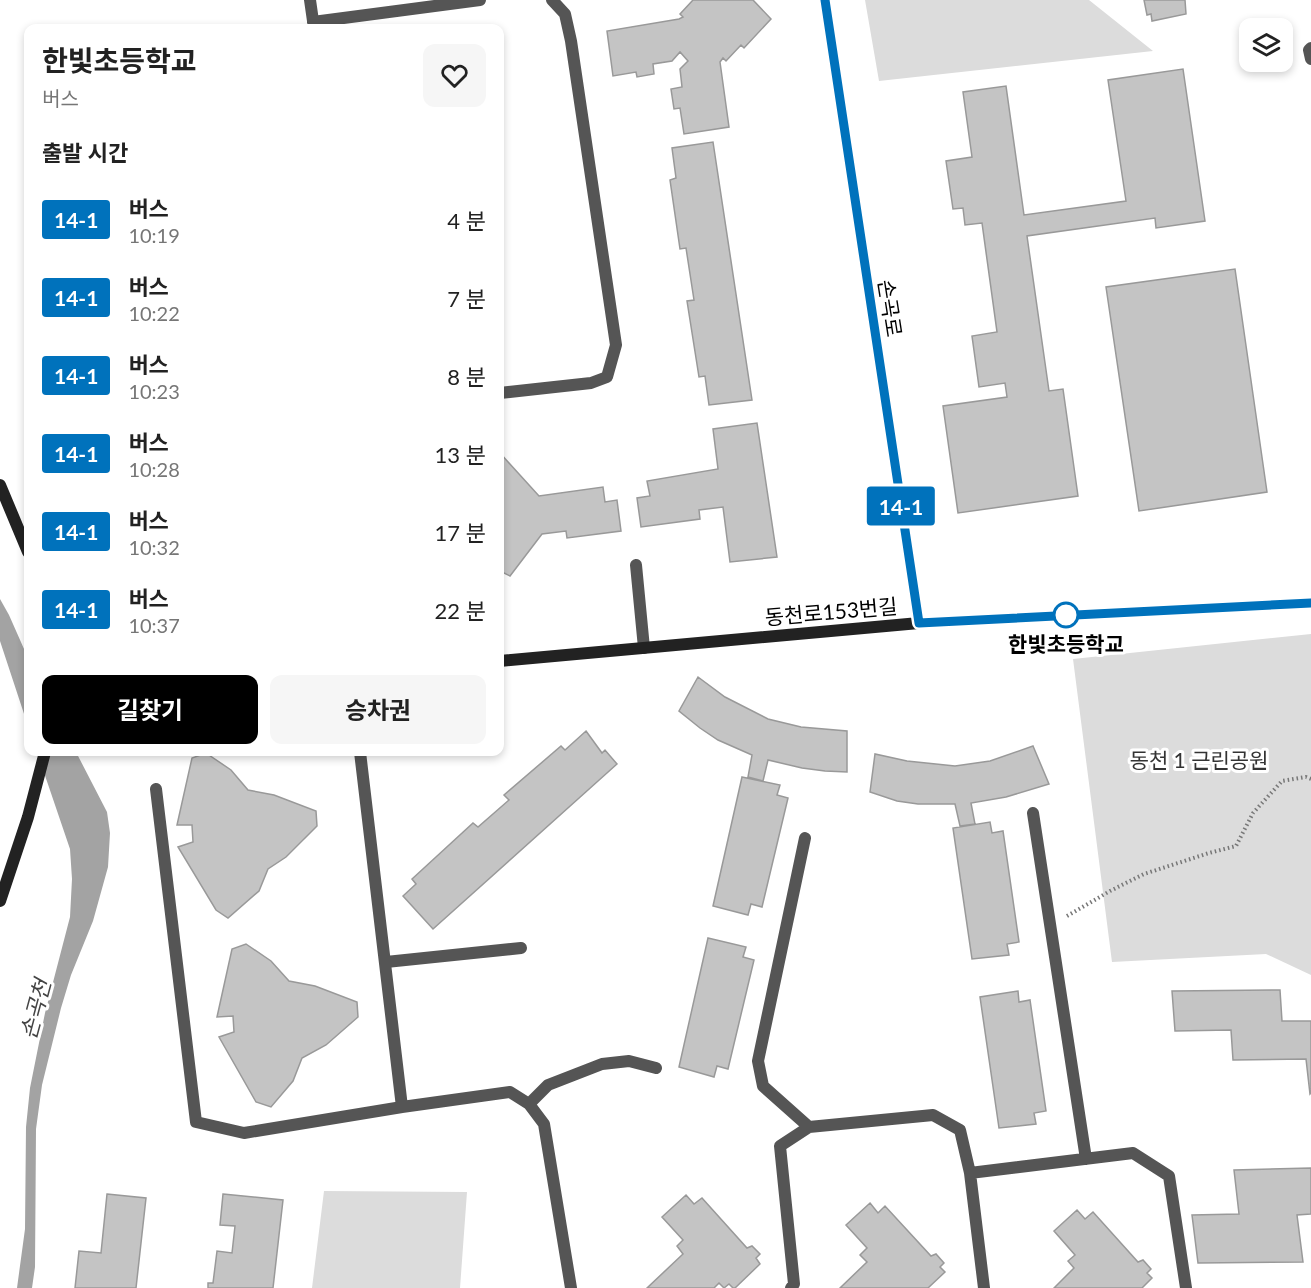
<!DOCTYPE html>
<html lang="ko">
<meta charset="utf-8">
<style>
body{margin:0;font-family:Lato,"Noto Sans KR",sans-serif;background:#f6f6f6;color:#222;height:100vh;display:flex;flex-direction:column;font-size:22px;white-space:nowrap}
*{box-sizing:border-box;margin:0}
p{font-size:20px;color:#767676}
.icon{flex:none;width:33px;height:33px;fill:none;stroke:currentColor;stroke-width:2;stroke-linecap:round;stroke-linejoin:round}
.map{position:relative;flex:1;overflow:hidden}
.sheet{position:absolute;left:24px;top:24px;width:480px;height:732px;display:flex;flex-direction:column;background:#fff;border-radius:12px;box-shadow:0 3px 9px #0003}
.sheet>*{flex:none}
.badge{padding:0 12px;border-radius:4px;font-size:21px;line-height:39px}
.controls{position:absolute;left:1239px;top:18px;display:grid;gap:12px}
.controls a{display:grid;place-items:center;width:54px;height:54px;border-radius:12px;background:#fff;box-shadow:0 3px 9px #0003;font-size:30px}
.map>.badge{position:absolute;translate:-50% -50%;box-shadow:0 0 0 3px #fff}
h2{padding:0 18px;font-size:22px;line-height:54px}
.round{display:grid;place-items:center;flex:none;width:63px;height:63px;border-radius:12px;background:#f6f6f6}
.head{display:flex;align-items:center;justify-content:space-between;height:102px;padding:0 18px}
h1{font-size:28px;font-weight:700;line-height:45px}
.button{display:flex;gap:12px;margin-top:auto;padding:12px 18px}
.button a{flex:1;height:69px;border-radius:12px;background:#000;color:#fff;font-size:24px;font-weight:700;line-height:69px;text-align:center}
.button a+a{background:#f6f6f6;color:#222}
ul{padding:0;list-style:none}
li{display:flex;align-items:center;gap:18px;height:78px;padding:0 18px}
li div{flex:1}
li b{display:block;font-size:22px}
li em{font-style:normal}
li .badge{min-width:66px;font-weight:700;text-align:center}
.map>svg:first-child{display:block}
.green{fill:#dcdcdc}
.water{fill:#a3a3a3}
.building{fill:#c4c4c4;stroke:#999;stroke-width:1.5}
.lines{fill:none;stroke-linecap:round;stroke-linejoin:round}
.path{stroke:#777;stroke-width:4;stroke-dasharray:1.5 3;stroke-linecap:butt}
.lane{stroke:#555;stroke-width:12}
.secondary{stroke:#222;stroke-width:12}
.line-casing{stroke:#fff;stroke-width:14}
.line{stroke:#0072bc;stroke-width:9}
.stop-dot{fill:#fff;stroke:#0072bc;stroke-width:3}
.labels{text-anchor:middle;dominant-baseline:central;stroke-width:6;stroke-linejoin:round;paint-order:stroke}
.street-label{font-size:21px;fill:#000;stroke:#fff}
.stop-label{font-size:21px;font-weight:bold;fill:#000;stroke:#fff}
.park-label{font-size:21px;fill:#333;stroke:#fff}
.water-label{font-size:22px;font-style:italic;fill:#444;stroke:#fff}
</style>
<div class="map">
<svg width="1311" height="1288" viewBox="0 0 1311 1288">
<rect width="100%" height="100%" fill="#fff"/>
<path class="green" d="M865,0H1089L1153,51L879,81Z
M1311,634V975L1266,954L1112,962L1073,659Z
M324,1191L467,1192L460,1288H312Z"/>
<path class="water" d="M0,599L9,615L28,658V726L0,641Z
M37,752H76L107,812L110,833L108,867L93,921L71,975L61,1008L42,1085L36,1129L35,1267L32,1288H17L25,1229L26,1127L30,1088L45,1013L70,917L72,879L70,849Z"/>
<path class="building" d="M693,0H753L771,19L744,48L741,45L726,61L723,58L720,62L729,127L684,134L680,108L674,109L671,89L682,87L680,69L688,61L680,52L672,61L653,64L654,74L637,77L636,72L613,76L607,31L679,19L683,17L680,14Z
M1144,0H1185L1186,14L1152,21L1151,14L1147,15Z
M1183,69L1205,221L1156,228L1155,218L1027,236L1049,391L1063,389L1078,496L958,513L943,406L1007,397L1005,383L979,387L972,336L997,332L982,223L965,225L963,208L953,209L946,161L972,157L963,92L1006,86L1024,215L1126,201L1108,80Z
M713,142L752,400L709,405L705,376L699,377L687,301L694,300L686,248L680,249L670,180L676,178L672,148Z
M1235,269L1267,492L1139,511L1106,287Z
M757,423L777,557L730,562L723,507L699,510L700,519L641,527L637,498L650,496L647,481L718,469L713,429Z
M500,453L539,496L603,487L605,502L617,500L621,531L567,538L566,531L542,534L510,576L500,571V510L502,507L500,505Z
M698,677L725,697L768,719L801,727L847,731V772L825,771L802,768L768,760L763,781L748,777L752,755L718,740L700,728L679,711Z
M586,731L602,753L605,750L617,764L433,929L403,896L416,884L412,879L473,823L478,827L509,800L504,795L561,746L565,750Z
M1033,746L1049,784L1006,797L971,803L975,824L960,826L955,804H918L897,801L870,792L875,754L907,761L955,766L990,761Z
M206,753L231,770L248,790L274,795L316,811L317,826L286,857L268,869L259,891L228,918L216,910L178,847L193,842L192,825H177L192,758Z
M742,777L780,785L777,795L788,798L762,907L751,904L748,915L713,906Z
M990,822L992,833L1003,831L1019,942L1007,944L1009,955L972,959L953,828Z
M708,938L746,947L743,957L754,960L728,1069L717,1066L714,1077L679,1067Z
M246,944L271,961L289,981L315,986L357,1002L358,1017L326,1045L302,1058L293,1081L271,1107L256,1102L219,1037L234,1032L233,1016L217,1017L232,949Z
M1280,990L1282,1021H1311V1093L1310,1094L1306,1059L1233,1060L1231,1030L1175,1031L1172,991Z
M1018,991L1019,1002L1030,1000L1046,1111L1034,1113L1036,1124L999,1128L980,997Z
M1311,1168V1214L1297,1215L1303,1262L1198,1263L1192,1215L1239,1214L1234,1170Z
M107,1194L146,1198L136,1288H75L79,1251L101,1253Z
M223,1194L283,1200L273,1288H208V1283H213L217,1251L232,1253L235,1226L220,1225Z
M686,1195L694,1204L702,1198L747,1248L752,1246L760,1254L756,1258L760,1264L735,1288H733L729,1284L724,1288L719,1283L714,1288H647L683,1254L677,1246L683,1240L662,1217Z
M870,1203L878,1213L885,1206L931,1256L936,1254L944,1263L940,1267L945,1272L928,1288H840L867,1262L860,1255L867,1248L846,1225Z
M1077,1210L1085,1219L1093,1212L1138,1262L1143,1260L1151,1269L1147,1273L1152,1278L1142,1288H1054L1074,1268L1068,1261L1075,1255L1054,1231Z"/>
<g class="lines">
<path class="path" d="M1067,916L1110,891L1144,874L1209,853L1236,846L1253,813L1282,781L1306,777L1311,779"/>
<path class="lane" d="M310,0L314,28
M313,22L480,0
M1311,48L1309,50L1311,59
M500,393L591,383L607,377L616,345L571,41L565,14L552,0
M636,565L644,648
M360,752L402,1107
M156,789L196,1122L244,1133L402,1107L510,1092L529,1104L544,1124L571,1288
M1033,813L1086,1159
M805,838L758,1061L763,1086L809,1127
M386,962L521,948
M529,1104L548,1085L602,1064L629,1061L656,1068
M970,1173L984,1288
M791,1288L794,1284L780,1146L809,1127L933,1115L960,1130L970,1173L1133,1153L1169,1176L1186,1288"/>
<path class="secondary" d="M825,0L919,623
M0,485L28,552
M500,661L919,623L1311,603
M0,901L28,817L45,752"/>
</g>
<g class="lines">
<g class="line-casing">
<path id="line" d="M825,0L919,623L1311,603"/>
</g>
<use href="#line" class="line"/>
</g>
<circle class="stop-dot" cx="1066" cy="615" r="12"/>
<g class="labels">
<g class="street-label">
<text transform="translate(891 308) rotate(81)">손곡로</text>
<text transform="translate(831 611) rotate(-5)">동천로153번길</text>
</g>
<g class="stop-label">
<text x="1066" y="643">한빛초등학교</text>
</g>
<g class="park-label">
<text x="1199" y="759">동천 1 근린공원</text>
</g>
<g class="water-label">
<text transform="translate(35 1009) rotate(-75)">손곡천</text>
</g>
</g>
</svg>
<div class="controls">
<a><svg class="icon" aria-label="layers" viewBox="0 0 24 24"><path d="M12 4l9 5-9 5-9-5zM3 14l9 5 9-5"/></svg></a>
</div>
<b class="badge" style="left:901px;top:506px;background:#0072bc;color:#fff">14-1</b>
<section class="sheet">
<div class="head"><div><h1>한빛초등학교</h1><p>버스</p></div><a class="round"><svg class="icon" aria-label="heart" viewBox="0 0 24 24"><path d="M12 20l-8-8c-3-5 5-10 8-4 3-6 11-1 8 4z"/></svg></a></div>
<h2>출발 시간</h2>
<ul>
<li><span class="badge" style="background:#0072bc;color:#fff">14-1</span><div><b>버스</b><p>10:19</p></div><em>4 분</em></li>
<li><span class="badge" style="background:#0072bc;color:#fff">14-1</span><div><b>버스</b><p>10:22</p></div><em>7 분</em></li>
<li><span class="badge" style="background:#0072bc;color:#fff">14-1</span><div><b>버스</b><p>10:23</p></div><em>8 분</em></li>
<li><span class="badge" style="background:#0072bc;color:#fff">14-1</span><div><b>버스</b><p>10:28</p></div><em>13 분</em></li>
<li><span class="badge" style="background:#0072bc;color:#fff">14-1</span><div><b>버스</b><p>10:32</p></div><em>17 분</em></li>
<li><span class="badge" style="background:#0072bc;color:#fff">14-1</span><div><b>버스</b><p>10:37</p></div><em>22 분</em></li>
</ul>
<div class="button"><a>길찾기</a><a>승차권</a></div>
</section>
</div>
